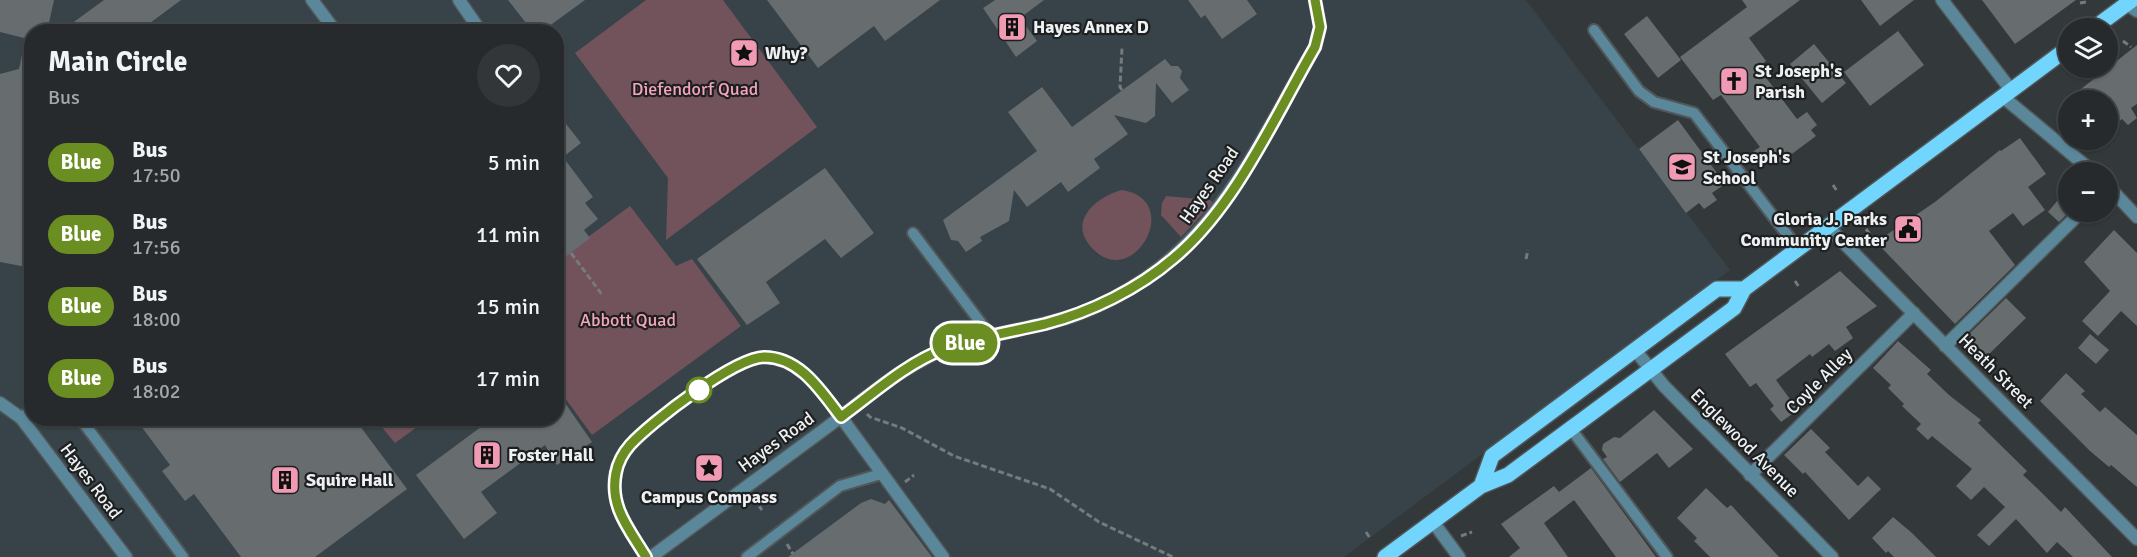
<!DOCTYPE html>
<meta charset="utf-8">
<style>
body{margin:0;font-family:Signika,sans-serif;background:#323638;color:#f1f3f6;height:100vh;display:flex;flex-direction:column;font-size:22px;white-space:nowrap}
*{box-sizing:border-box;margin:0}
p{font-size:20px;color:#a4a7a9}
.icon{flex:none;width:33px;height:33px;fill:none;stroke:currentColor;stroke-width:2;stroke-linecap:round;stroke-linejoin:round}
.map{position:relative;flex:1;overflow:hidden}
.sheet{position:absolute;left:24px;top:24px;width:540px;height:402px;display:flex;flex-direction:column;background:#262a2c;border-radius:24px;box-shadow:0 2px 4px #0004,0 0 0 2px #424648}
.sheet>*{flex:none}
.badge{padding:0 12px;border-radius:20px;font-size:21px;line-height:39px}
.controls{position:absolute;left:2058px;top:18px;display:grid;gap:12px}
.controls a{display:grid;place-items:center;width:60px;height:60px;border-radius:50%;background:#262a2c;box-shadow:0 2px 4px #0004,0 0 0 2px #424648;font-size:30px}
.map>.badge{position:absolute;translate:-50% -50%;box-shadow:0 0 0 3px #fff}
.round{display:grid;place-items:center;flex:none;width:63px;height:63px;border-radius:32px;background:#323638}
.headline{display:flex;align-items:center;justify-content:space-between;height:102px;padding:0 24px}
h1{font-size:28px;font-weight:800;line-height:45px}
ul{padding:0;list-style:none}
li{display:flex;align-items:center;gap:18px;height:72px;padding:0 24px}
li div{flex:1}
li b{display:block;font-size:22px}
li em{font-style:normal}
li .badge{min-width:66px;font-weight:700;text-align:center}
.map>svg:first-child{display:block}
.built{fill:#374348;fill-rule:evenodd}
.green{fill:#72535c}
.building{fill:#676c6f}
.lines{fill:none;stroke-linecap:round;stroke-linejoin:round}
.lane-casing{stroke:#515658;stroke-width:14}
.street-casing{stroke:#515658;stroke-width:15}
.primary-casing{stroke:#515658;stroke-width:18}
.path{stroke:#757a7c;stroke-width:3;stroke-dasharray:6 3;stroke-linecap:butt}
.lane{stroke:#5a879a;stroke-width:10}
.street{stroke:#5a879a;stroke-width:12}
.primary{stroke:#72d5fd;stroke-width:15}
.line-casing{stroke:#fff;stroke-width:14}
.line{stroke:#6b8e23;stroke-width:9}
.stop-dot{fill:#fff;stroke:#6b8e23;stroke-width:3}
.labels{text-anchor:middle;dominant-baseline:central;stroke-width:4.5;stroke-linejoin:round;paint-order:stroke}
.poi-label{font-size:18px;font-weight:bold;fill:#eef1f2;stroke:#1d1f20;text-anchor:start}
.park-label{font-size:18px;fill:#f4a5bc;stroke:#1d1f20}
.street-label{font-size:18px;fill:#eef1f2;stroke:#1d1f20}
</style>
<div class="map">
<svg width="2137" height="557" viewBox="0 0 2137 557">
<rect width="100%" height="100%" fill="#33383b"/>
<path class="built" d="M0,0H1526L1730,270L1344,557H0ZM32,32H556V418H32Z"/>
<path class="green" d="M646,0H723L817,127L666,240L668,178L575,53Z
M1122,190C1185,200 1133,291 1093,249C1066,222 1096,197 1122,190Z
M1166,196L1210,200L1213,203L1181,237L1161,215L1162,203Z
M630,206L676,266L692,259L741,326L592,435L557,387V260Z
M375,419H428L395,443Z"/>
<path class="building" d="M0,0H54L47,32H32V40L0,32Z
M104,0H181L138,32H60Z
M508,0H585L541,32H533Z
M767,0H940L885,41L874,26L818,68Z
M995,0H1044L1020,18L1037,41L1016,57L983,8Z
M1188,0H1247L1257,14L1222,39L1205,15L1201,18Z
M1742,0H1800L1749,38L1766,61L1758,67L1797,119L1807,112L1817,125L1811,130L1816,136L1777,165L1772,159L1761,167L1751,153L1760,147L1721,95L1713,100L1680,57L1747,7Z
M1861,0H1914L1880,26Z
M1982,0H2076L2015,44Z
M1647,16L1681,60L1658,78L1624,34Z
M1898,31L1924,65L1870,106L1844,72Z
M25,40L32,41V268L0,262V74L19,69Z
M1814,44L1846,83L1822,103L1790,64Z
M2137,45V104L2131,108L2137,118L2128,125L2122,119L2108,130V100H2067Z
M1165,59L1171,66H1178L1182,71L1180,78L1189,90L1172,103L1156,83L1155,116L1146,123L1114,115L1128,134L1094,159L1100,168L1068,192L1061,182L1027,207L1014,190L1009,221L980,237L982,241L966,252L958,241L951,240L943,220L1037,151L1008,112L1042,87L1072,127Z
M556,111L581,143L563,157L593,197L585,203L598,219L584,230L590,238L556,264Z
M1678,120L1725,184L1712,193L1717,200L1704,209L1699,203L1686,213L1639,149Z
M2020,138L2046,174L2028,187L2045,210L2023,226L2013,213L1989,231L2015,265L1955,324L1876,242L1935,202L2000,150L2001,151Z
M825,168L874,233L841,258L825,239L766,282L780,303L747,325L697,259Z
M2068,188V213L2059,222L2048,212Z
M2114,230L2137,253V326L2121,311L2098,336L2082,321L2110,291L2084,262Z
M1840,271L1877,306L1846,327L1853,338L1835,351L1829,344L1812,357L1810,354L1776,380L1798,410L1781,422L1770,409L1774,406L1756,383L1750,387L1725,354Z
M2006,298L2026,318L1987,356L1967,336Z
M2090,334L2109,350L2096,364L2078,348Z
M1898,341L1931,370L1927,374L1949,395L1981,420L1978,423L2027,471L2023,475L2039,490L2061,512L2065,507L2112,557H2073L2057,542L2047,553L2016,519L1989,546L1977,535L2005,507L1984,487L1971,500L1956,486L1972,469L1932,436L1928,440L1916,429L1921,424L1902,406L1904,404L1888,388L1891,385L1873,368Z
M2066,373L2085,391L2081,394L2100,412L2105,407L2137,435V487L2111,465L2109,467L2090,451L2040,401Z
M556,390L592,442L557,465L545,445L481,492L497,513L464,539L416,475L493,418H556Z
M1654,410L1693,449L1669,468L1657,453L1620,482L1603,459L1607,457L1602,450L1603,444L1614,437L1620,438Z
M135,418H354L407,489L315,557H241L194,494L185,501L162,471L170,465Z
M1811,429L1830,448L1825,452L1858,486L1868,476L1881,489L1849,520L1805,472L1803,474L1784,455Z
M1591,468L1656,557H1616L1574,500L1544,523L1568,557H1509L1520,548L1501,524L1554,486L1559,492Z
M1706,488L1727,508L1731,505L1779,557H1710L1694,541L1697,538L1677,518Z
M871,499L885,504L889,500L932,557H788L861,503Z
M1893,517L1912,533L1936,557H1894L1888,551L1886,553L1872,538Z"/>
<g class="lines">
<g class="lane-casing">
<path id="lane" d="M1594,30L1639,91L1654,102L1694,113L1799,250
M913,233L990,335
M21,418L32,409
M80,418L183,557
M1571,429L1667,557
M646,557C630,530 610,508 615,474C617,464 623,454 630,446C649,424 736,356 765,357C801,359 821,391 841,417
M747,557L840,486L881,474"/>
</g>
<g class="street-casing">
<path id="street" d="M312,0L336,32
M459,0L481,32
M1942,0L2011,90
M2126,4L2137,11
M2002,96L2093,172
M2108,186L2137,217
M1829,228L2137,539
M1945,346L2081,212
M1635,350L1664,386L1832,557
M0,403L21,418L126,557
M841,417L943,557
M1750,475L1914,313
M1433,522L1459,557
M651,557C709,514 768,471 826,428C858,404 890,376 926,358C973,333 1028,332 1078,314C1208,265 1250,158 1315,47L1320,27L1315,0"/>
</g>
<g class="primary-casing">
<path id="primary" d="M2094,28L2132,0
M1481,486L1492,456L1717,289H1744
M1385,557L1481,486L1508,475L1734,308L1744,289L2068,48"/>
</g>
<path class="path" d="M2080,3L2086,2
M2123,41L2131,47
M1122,90L1120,87L1122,48
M1833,185L1837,191
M1866,229L1872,237
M1763,237L1768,242
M571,253L603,296
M1526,259L1528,250
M1795,281L1799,287
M867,414L870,417L902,428L954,456L1050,489L1099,522L1173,557
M905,482L914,475
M754,499L762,510
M1366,532L1370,538
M1461,536L1472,532
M787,544L793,554"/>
<use href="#lane" class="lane"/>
<use href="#street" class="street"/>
<use href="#primary" class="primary"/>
</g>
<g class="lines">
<g class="line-casing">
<path id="line" d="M646,557C630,530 609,507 616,473C618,462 623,453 630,445C651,422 734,358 764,357C800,357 821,391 841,417C874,393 905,364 944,349C976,337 1011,332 1045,324C1091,312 1138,289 1174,258C1236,206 1275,116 1315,47L1320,27L1315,0"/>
</g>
<use href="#line" class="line"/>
</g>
<defs>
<g id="building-square" transform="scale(1.5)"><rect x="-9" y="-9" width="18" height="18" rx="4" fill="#f09ab4" stroke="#1d1f20"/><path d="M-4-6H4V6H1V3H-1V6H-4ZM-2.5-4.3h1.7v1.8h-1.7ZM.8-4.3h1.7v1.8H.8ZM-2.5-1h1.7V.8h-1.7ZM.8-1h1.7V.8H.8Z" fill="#111"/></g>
<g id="sight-square" transform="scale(1.5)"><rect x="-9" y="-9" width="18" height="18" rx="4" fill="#f09ab4" stroke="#1d1f20"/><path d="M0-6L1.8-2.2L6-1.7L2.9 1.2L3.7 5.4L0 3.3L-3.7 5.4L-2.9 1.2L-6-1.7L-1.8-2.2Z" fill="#111"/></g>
<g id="church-square" transform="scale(1.5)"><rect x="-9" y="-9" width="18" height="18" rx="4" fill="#f09ab4" stroke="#1d1f20"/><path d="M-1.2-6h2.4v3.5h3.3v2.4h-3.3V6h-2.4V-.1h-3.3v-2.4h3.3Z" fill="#111"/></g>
<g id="school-square" transform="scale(1.5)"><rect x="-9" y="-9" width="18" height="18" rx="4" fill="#f09ab4" stroke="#1d1f20"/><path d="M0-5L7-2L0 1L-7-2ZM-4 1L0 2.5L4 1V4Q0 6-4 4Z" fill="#111"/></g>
<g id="civic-square" transform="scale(1.5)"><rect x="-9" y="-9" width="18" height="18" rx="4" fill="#f09ab4" stroke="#1d1f20"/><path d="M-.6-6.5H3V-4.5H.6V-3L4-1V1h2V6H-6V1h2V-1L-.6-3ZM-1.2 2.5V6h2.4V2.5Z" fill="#111"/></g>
</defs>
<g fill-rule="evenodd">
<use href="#building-square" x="1012" y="27"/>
<use href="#sight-square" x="744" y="53"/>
<use href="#church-square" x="1734" y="81"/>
<use href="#school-square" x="1682" y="167"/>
<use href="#civic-square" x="1908" y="229"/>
<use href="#building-square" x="487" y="455"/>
<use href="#sight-square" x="709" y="468"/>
<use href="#building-square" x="285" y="480"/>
</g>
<circle class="stop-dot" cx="699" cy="390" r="12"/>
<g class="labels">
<g class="poi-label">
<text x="1033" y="27">Hayes Annex D</text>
<text x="765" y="53">Why?</text>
<text x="1755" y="71">St Joseph's<tspan x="1755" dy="21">Parish</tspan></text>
<text x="1703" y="157">St Joseph's<tspan x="1703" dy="21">School</tspan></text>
<text x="1887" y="219" text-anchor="end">Gloria J. Parks<tspan x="1887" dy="21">Community Center</tspan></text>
<text x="508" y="455">Foster Hall</text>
<text x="306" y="480">Squire Hall</text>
<text x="709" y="497" text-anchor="middle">Campus Compass</text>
</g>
<g class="park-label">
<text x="695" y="89">Diefendorf Quad</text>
<text x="628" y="320">Abbott Quad</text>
</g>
<g class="street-label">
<text transform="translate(1209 185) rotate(-55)">Hayes Road</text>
<text transform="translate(1996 371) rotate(45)">Heath Street</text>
<text transform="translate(1819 381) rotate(-45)">Coyle Alley</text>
<text transform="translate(776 442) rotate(-36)">Hayes Road</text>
<text transform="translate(1745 443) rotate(45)">Englewood Avenue</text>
<text transform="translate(91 481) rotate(53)">Hayes Road</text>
</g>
</g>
</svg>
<div class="controls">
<a><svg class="icon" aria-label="layers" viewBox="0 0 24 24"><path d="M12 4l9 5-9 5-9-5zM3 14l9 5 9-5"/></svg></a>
<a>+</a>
<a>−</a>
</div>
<b class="badge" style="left:965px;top:343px;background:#6b8e23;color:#fff">Blue</b>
<section class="sheet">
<div class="headline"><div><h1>Main Circle</h1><p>Bus</p></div><a class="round"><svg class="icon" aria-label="heart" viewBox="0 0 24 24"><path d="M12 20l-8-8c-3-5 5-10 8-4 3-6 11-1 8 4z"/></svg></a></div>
<ul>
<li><span class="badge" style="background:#6b8e23;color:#fff">Blue</span><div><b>Bus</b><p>17:50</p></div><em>5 min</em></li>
<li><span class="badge" style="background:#6b8e23;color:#fff">Blue</span><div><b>Bus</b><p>17:56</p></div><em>11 min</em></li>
<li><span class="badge" style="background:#6b8e23;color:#fff">Blue</span><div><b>Bus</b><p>18:00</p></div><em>15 min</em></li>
<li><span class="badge" style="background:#6b8e23;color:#fff">Blue</span><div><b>Bus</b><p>18:02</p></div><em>17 min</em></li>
</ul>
</section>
</div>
